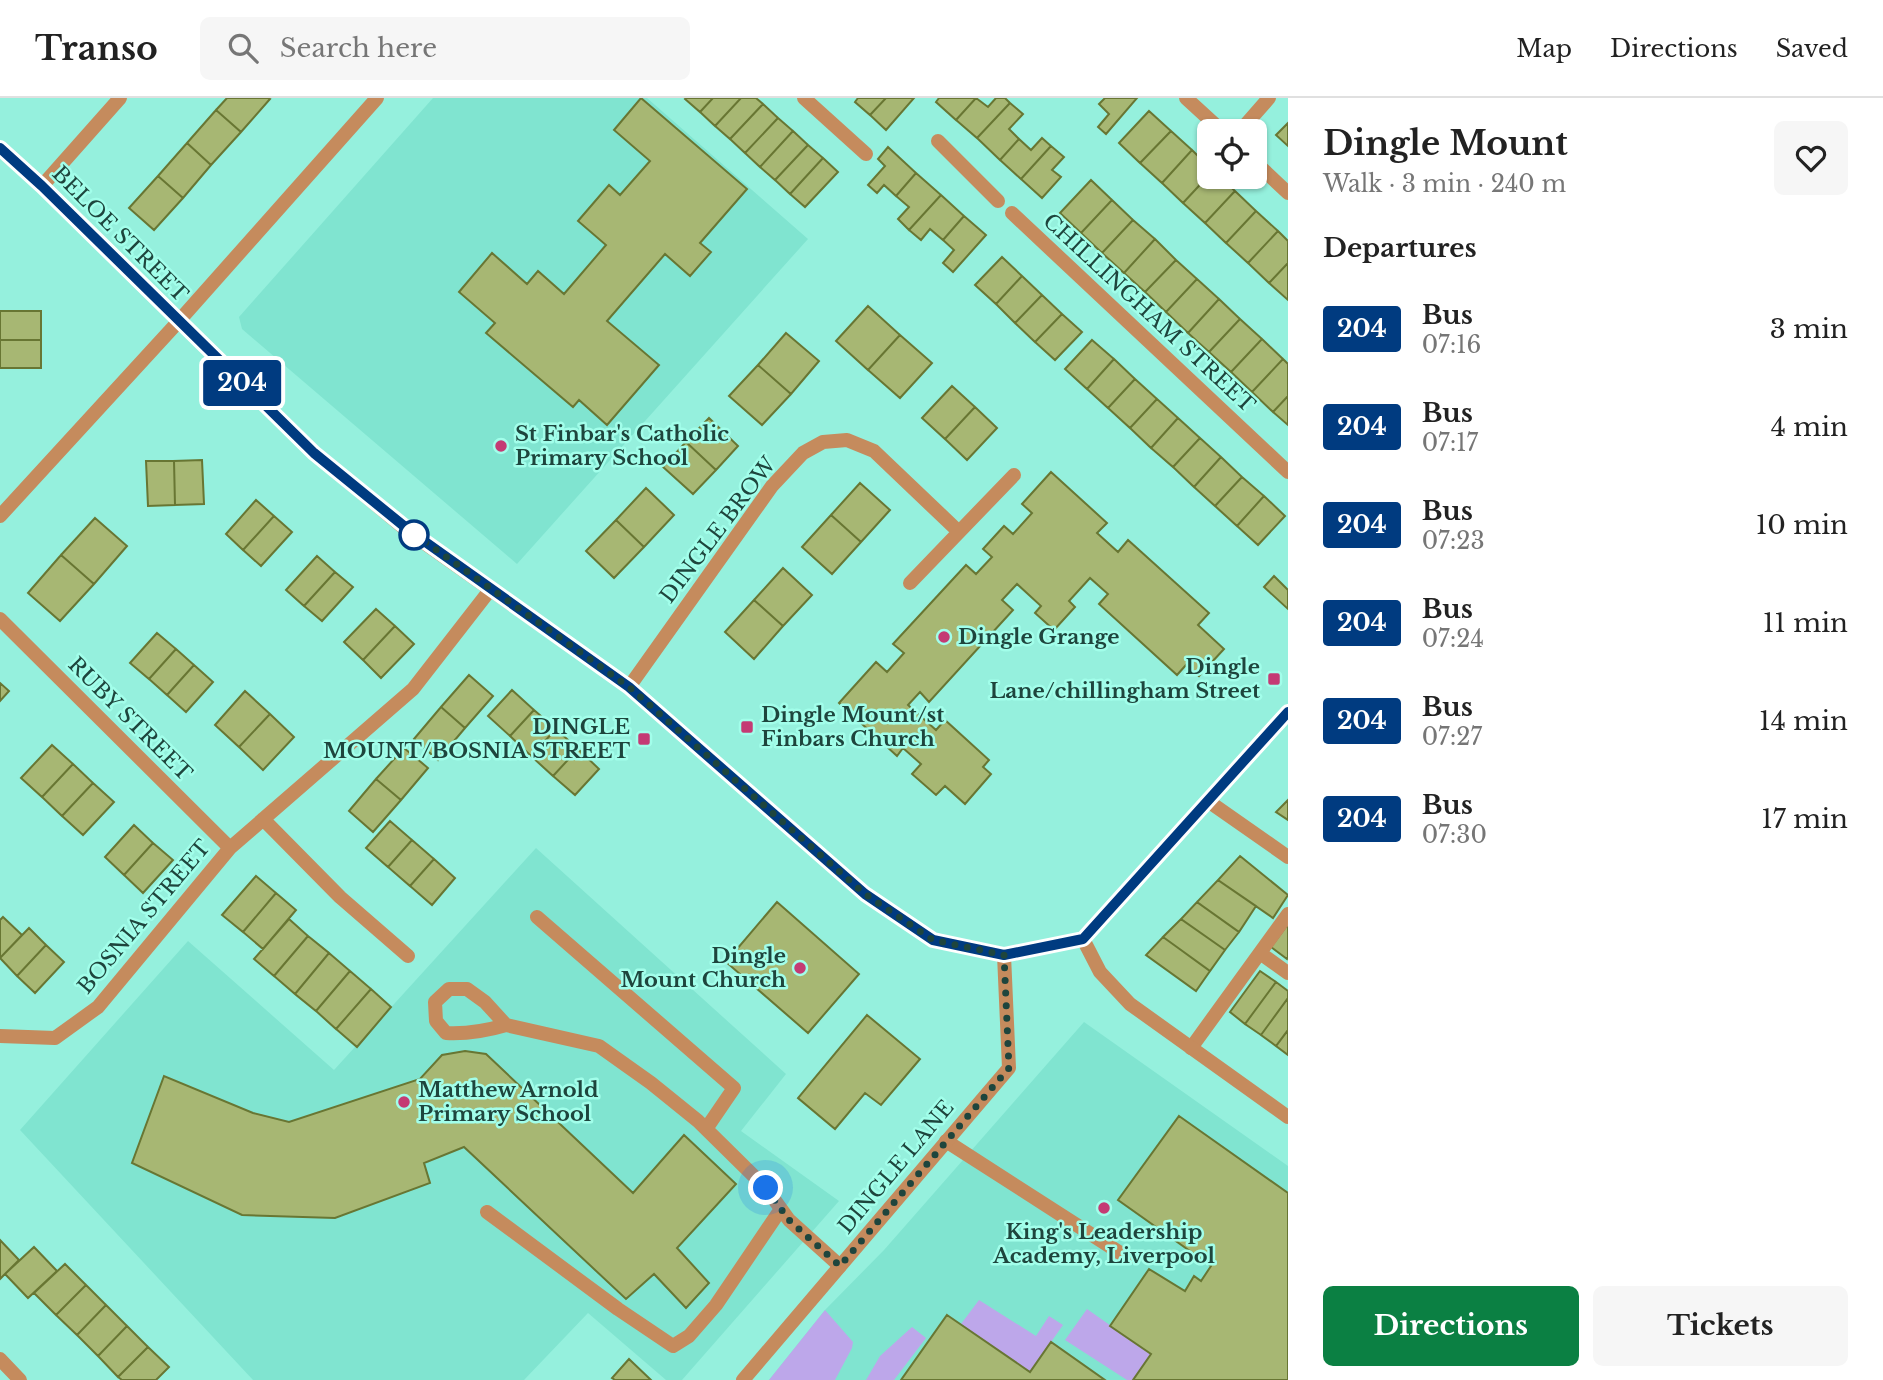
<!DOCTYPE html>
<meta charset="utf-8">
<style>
body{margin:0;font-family:"Libre Baskerville",serif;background:#f6f6f6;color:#222;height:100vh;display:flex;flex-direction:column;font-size:26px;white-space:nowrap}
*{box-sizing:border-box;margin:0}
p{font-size:23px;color:#767676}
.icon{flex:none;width:38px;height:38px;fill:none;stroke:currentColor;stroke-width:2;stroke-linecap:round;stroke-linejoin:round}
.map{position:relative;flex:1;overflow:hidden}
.details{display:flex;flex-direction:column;background:#fff;width:595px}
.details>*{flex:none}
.badge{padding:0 14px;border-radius:5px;font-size:24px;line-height:46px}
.fabs{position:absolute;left:1197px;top:21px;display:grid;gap:14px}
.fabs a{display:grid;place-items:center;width:70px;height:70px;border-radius:10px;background:#fff;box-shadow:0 2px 5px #0004;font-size:35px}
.you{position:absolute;width:35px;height:35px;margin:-18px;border:5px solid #fff;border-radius:50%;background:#1a73e8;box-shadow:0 0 0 10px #1a73e833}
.map>.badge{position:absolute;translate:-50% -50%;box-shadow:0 0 0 4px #fff}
h2{padding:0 35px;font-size:26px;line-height:63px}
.round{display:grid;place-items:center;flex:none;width:74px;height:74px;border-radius:10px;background:#f6f6f6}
.summary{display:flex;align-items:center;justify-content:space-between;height:119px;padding:0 35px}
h1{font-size:33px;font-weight:800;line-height:52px}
.cta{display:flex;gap:14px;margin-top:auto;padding:14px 35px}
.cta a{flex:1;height:80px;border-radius:10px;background:#0b8043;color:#fff;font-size:28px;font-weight:800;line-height:80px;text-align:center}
.cta a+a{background:#f6f6f6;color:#222}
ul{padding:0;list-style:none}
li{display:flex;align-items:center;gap:21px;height:98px;padding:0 35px}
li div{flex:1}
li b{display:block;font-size:26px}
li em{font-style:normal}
li .badge{min-width:77px;font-weight:700;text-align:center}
header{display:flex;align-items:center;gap:42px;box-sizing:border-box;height:98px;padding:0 35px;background:#fff;border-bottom:2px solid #e0e0e0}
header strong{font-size:33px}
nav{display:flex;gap:38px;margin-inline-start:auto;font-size:24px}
.search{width:490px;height:63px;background:#f6f6f6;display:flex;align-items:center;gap:18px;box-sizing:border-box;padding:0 24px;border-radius:10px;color:#767676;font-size:26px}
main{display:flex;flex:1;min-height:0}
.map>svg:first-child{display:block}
.built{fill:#80e4d0}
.green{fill:#bda7ea}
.building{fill:#a7b773;stroke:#687633;stroke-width:2}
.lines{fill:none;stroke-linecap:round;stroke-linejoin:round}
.lane{stroke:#c58b5d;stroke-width:14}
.street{stroke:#c58b5d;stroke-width:14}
.line-casing{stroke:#fff;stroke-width:16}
.line{stroke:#003b80;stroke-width:10}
.walk{stroke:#1e453d;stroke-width:7;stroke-dasharray:0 12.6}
.poi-dot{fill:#c43b74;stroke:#a2feea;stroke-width:2.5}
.stop-dot{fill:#fff;stroke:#003b80;stroke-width:3.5}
.labels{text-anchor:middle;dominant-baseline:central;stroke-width:5;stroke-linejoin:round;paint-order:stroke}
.street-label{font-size:21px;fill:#1e453d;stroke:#a2feea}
.poi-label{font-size:21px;font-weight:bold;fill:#1e453d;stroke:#a2feea;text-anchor:start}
</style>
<header>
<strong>Transo</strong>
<div class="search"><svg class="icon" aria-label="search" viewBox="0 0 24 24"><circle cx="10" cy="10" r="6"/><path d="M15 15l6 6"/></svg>Search here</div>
<nav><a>Map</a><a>Directions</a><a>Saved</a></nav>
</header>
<main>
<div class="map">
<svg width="1288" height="1282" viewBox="0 0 1288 1282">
<rect width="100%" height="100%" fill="#95f0dd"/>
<path class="built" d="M433,0H647L808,141L517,466L242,231L239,219Z
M536,750L786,976L741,1033L839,1103L682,1282H666L588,1215L524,1282H253L20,1032L188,843L334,972Z
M1084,924L1288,1068V1282H769L825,1212L884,1152Z"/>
<path class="green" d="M979,1202L1036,1238L1049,1218L1063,1227L1030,1274L961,1226Z
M1087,1211L1151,1256L1133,1282H1127L1065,1242Z
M825,1212L853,1244L852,1250L835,1282H769Z
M912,1229L926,1240L894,1282H866L880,1258Z"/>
<path class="building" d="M227,0H268L270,1L241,34L216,12Z
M641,0L747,91L700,145L711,154L690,178L665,156L607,223L659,267L607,327L579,302L573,309L486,235L495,225L459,194L492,155L527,186L538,173L564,196L606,147L578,123L609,87L620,97L650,63L614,32Z
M686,0H713L700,14L685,1Z
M713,0H741L715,28L700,14Z
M741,0H756L763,6L730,41L715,28Z
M858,0H886L870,17L855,4Z
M886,0H914L886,32L870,17Z
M939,0H976L956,22L936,4Z
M976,0L988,9L996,0H1005L1010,5L977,40L956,22Z
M1105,0H1137L1106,36L1098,29L1109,16L1099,6Z
M1010,5L1023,16L1009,31L1019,41L1000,62L977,40Z
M763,6L778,20L745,55L730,41Z
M216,12L241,34L211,67L187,45Z
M1149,13L1171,33L1140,65L1119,45Z
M778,20L793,33L760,69L745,55Z
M1288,25V48L1276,37Z
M793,33L808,47L775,82L760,69Z
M1171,33L1192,52L1162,85L1140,65Z
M1042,40L1051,48L1021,81L1000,62L1019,41L1031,52Z
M187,45L211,67L183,100L158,78Z
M808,47L823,60L790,96L775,82Z
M1051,48L1064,59L1052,72L1061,79L1042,100L1021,81Z
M888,49L916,75L896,98L884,87L877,95L868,87L885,68L878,61Z
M1192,52L1209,69V77L1183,105L1162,85Z
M823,60L838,74L805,109L790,96Z
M916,75L941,97L909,132L898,121L909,109L896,98Z
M1209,77V79H1220L1235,93L1205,125L1183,105Z
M158,78L183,100L154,132L129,110Z
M1091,82L1112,102L1081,135L1060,115Z
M1235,93L1256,113L1226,145L1205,125Z
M941,97L964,118L943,142L930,131L921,142L909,132Z
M1112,102L1133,122L1102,155L1081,135Z
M1256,113L1278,133L1248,165L1226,145Z
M964,118L986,137L953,174L943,165L954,152L943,142Z
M1133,122L1155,141L1124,175L1102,155Z
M1278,133L1288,143V165L1269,185L1248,165Z
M1155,141L1176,162L1145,194L1124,175Z
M1002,159L1022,178L996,206L975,187Z
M1176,162L1197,181L1166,214L1145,194Z
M1288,165V202L1269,185Z
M1022,178L1042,197L1015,225L996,206Z
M1197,181L1219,201L1188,235L1166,214Z
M1042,197L1062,216L1035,244L1015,225Z
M1219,201L1240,221L1209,254L1188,235Z
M868,208L900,237L868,272L836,243Z
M0,213H41V242H0Z
M1062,216L1082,234L1055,262L1035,244Z
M1240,221L1262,241L1231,274L1209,254Z
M786,235L819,263L791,296L758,267Z
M900,237L932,265L900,300L868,272Z
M1262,241L1283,261L1252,294L1231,274Z
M0,242H41V270H0Z
M1092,242L1114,261L1087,291L1065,271Z
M1114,261L1135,281L1108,310L1087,291Z
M1283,261L1288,266V298L1273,314L1252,294Z
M758,267L791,296L762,327L729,298Z
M1135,281L1157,301L1130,330L1108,310Z
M952,288L975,309L945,341L922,320Z
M1288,298V327L1273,314Z
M1157,301L1178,320L1151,350L1130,330Z
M975,309L997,330L967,362L945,341Z
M709,320L738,348L716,372L686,344Z
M1178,320L1200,340L1173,369L1151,350Z
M1200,340L1221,359L1194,389L1173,369Z
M686,344L716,372L693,396L663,369Z
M1221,359L1242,379L1215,408L1194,389Z
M202,362L204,406L175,407L174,363Z
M146,363H174L175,407L148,408Z
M1051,374L1107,425L1097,435L1118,454L1128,442L1209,515L1198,527L1224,551L1199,578L1186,567L1177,577L1099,506L1108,496L1090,480L1069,503L1075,509L1054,532L1035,515L1041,508L1017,486L1002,502L1013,512L929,604L920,594L908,607L936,632L945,622L989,662L983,669L991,676L965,706L945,688L936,697L912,676L921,666L903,650L897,658L839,605L876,564L887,574L904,555L893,546L966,467L976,476L992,459L983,451L1004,428L1013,436L1032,415L1022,406Z
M1242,379L1264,398L1237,428L1215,408Z
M860,385L890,412L861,444L831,417Z
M646,390L674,417L644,449L616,422Z
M1264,398L1285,418L1258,447L1237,428Z
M256,402L274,418L243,452L226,436Z
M831,417L861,444L832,476L802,449Z
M274,418L292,434L261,468L243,452Z
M95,420L127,448L94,486L61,457Z
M616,422L644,449L614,480L586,453Z
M61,457L94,486L60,523L28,495Z
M317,458L335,474L304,508L286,492Z
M783,470L812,497L783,528L754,502Z
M335,474L353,489L322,523L304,508Z
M1274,478L1288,492V511L1264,489Z
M754,502L783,528L754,561L725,534Z
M376,511L395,528L363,562L344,544Z
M395,528L414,546L381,580L363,562Z
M157,535L176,551L149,581L130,565Z
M176,551L194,567L167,597L149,581Z
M194,567L213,584L186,614L167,597Z
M469,577L493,598L465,630L441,609Z
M0,585L9,593L0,603Z
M512,592L534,612L510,638L488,618Z
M245,593L270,616L239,649L215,627Z
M441,609L465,630L438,662L414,641Z
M534,612L556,631L531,658L510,638Z
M270,616L294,639L263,672L239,649Z
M556,631L578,651L553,678L531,658Z
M52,647L73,666L42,699L21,680Z
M404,650L428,670L401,702L376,681Z
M578,651L599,671L575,697L553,678Z
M73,666L93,685L62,718L42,699Z
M376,681L401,702L373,734L349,713Z
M93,685L114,704L83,737L62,718Z
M1288,702V722L1276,714Z
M390,723L412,742L388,769L366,750Z
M134,727L153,745L124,777L105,759Z
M412,742L434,761L410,788L388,769Z
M153,745L173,762L143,795L124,777Z
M1240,758L1288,797L1273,820L1218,782Z
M434,761L455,780L432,807L410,788Z
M256,778L276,795L243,834L222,817Z
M1218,782L1256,808L1239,834L1197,804Z
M276,795L296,812L263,851L243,834Z
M777,804L859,876L808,935L726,864Z
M1197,804L1239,834L1225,852L1181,821Z
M3,819L22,837L0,860V822Z
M289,821L308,838L274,878L254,861Z
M1181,821L1225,852L1210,873L1163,839Z
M1288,826V859L1287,861L1271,849Z
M29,830L46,847L17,878L0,860Z
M308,838L329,855L295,896L274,878Z
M1163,839L1210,873L1196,893L1146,857Z
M46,847L64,864L35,895L17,878Z
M329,855L350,873L316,913L295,896Z
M350,873L371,891L336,931L316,913Z
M1260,873L1276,884L1245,926L1230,914Z
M1276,884L1288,893V900L1261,937L1245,926Z
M371,891L391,909L357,949L336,931Z
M1288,900V932L1276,948L1261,937Z
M867,917L920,961L881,1007L865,995L835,1031L798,1000Z
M1288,932V957L1276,948Z
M465,953L486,956L633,1095L684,1037L736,1086L677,1150L709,1185L686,1210L654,1176L626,1201L464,1049L424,1065L430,1085L335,1120L242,1117L132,1065L164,978L253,1015L289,1024L420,981L442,957Z
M1179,1018L1288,1095V1282H1133L1151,1256L1110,1228L1149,1171L1185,1193L1194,1178L1201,1183L1211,1168L1118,1102Z
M0,1142L19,1162L0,1181Z
M34,1149L57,1173L28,1200L5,1176Z
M65,1166L86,1187L56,1217L34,1195Z
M86,1187L106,1207L77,1237L56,1217Z
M106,1207L127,1228L98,1258L77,1237Z
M947,1217L1030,1274L1051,1244L1105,1282H901Z
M127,1228L148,1249L118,1279L98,1258Z
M148,1249L169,1269L156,1282H122L118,1279Z
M629,1261L651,1282H615L612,1280Z"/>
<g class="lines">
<path class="lane" d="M537,819L734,990L706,1031
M1260,855L1288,875
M506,927C486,933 467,936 446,935L436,923L435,904L449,891H467L485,904L506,927L599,948L651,985L698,1023L766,1090L789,1122L840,1168
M1191,950L1288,816
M946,1043L1128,1160
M487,1114L618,1211L673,1248L689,1238L716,1207L781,1111"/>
<path class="street" d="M804,0L866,56
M1186,0L1222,33
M1240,33L1269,0
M938,43L998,103
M0,51L42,88L314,355L409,434L629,589L865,796L933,842L1004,857L1083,841
M1255,64L1288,95
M42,88L120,0
M1012,115L1288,374
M0,418L178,224L377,0
M910,485L1014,377
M0,521L230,750
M629,589L772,388L803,355L823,344L847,342L874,353L959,434
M1208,703L1288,759
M263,721L340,799L408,858
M1083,841L1288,614
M1083,841L1100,874L1130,906L1288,1019
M0,938L55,940L98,909L230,750L413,591L490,492
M0,1261L20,1282
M743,1282L1009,970L1004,857"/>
</g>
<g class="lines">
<g class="line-casing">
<path id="line" d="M0,50L42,88L314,355L410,433L629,589L865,796L933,842L1004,857L1083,841L1288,614"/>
</g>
<use href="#line" class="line"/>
<path class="walk" d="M414,437L410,433L629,589L865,796L933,842L1004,857L1009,970L840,1168L789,1122L766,1090"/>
</g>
<g class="poi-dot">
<circle cx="501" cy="348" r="7"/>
<circle cx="944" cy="539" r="7"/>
<rect x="1267" y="574" width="14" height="14" rx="3.5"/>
<rect x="740" y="622" width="14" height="14" rx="3.5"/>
<rect x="637" y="634" width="14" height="14" rx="3.5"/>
<circle cx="800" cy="870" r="7"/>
<circle cx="404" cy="1004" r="7"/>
<circle cx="1104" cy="1110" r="7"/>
</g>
<circle class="stop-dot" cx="414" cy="437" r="14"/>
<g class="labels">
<g class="street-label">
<text transform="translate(120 136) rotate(45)">BELOE STREET</text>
<text transform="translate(1149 215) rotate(43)">CHILLINGHAM STREET</text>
<text transform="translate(718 432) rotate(-53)">DINGLE BROW</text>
<text transform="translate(130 621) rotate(45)">RUBY STREET</text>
<text transform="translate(144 819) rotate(-50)">BOSNIA STREET</text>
<text transform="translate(896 1069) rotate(-50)">DINGLE LANE</text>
</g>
<g class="poi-label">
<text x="515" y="336">St Finbar's Catholic<tspan x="515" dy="24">Primary School</tspan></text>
<text x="958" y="539">Dingle Grange</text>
<text x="1260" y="569" text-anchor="end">Dingle<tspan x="1260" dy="24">Lane/chillingham Street</tspan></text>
<text x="761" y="617">Dingle Mount/st<tspan x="761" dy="24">Finbars Church</tspan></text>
<text x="630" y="629" text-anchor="end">DINGLE<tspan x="630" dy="24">MOUNT/BOSNIA STREET</tspan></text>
<text x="786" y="858" text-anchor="end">Dingle<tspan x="786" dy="24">Mount Church</tspan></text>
<text x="418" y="992">Matthew Arnold<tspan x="418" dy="24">Primary School</tspan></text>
<text x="1104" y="1134" text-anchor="middle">King's Leadership<tspan x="1104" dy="24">Academy, Liverpool</tspan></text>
</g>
</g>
</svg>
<div class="fabs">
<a><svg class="icon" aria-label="locate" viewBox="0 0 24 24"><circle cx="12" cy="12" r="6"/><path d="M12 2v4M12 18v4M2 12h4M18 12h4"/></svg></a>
</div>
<div class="you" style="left:766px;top:1090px"></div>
<b class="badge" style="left:242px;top:285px;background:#003b80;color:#fff">204</b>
</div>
<section class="details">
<div class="summary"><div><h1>Dingle Mount</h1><p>Walk · 3 min · 240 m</p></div><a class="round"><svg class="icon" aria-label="heart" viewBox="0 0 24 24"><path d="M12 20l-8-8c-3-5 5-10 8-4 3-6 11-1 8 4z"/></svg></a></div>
<h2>Departures</h2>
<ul>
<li><span class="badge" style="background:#003b80;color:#fff">204</span><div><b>Bus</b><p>07:16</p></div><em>3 min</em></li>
<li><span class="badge" style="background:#003b80;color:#fff">204</span><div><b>Bus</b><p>07:17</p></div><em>4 min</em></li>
<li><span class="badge" style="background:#003b80;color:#fff">204</span><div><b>Bus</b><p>07:23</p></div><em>10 min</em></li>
<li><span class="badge" style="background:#003b80;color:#fff">204</span><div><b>Bus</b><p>07:24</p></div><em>11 min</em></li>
<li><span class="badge" style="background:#003b80;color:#fff">204</span><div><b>Bus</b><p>07:27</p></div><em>14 min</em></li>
<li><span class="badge" style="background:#003b80;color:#fff">204</span><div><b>Bus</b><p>07:30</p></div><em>17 min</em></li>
</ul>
<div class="cta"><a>Directions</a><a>Tickets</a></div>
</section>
</main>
